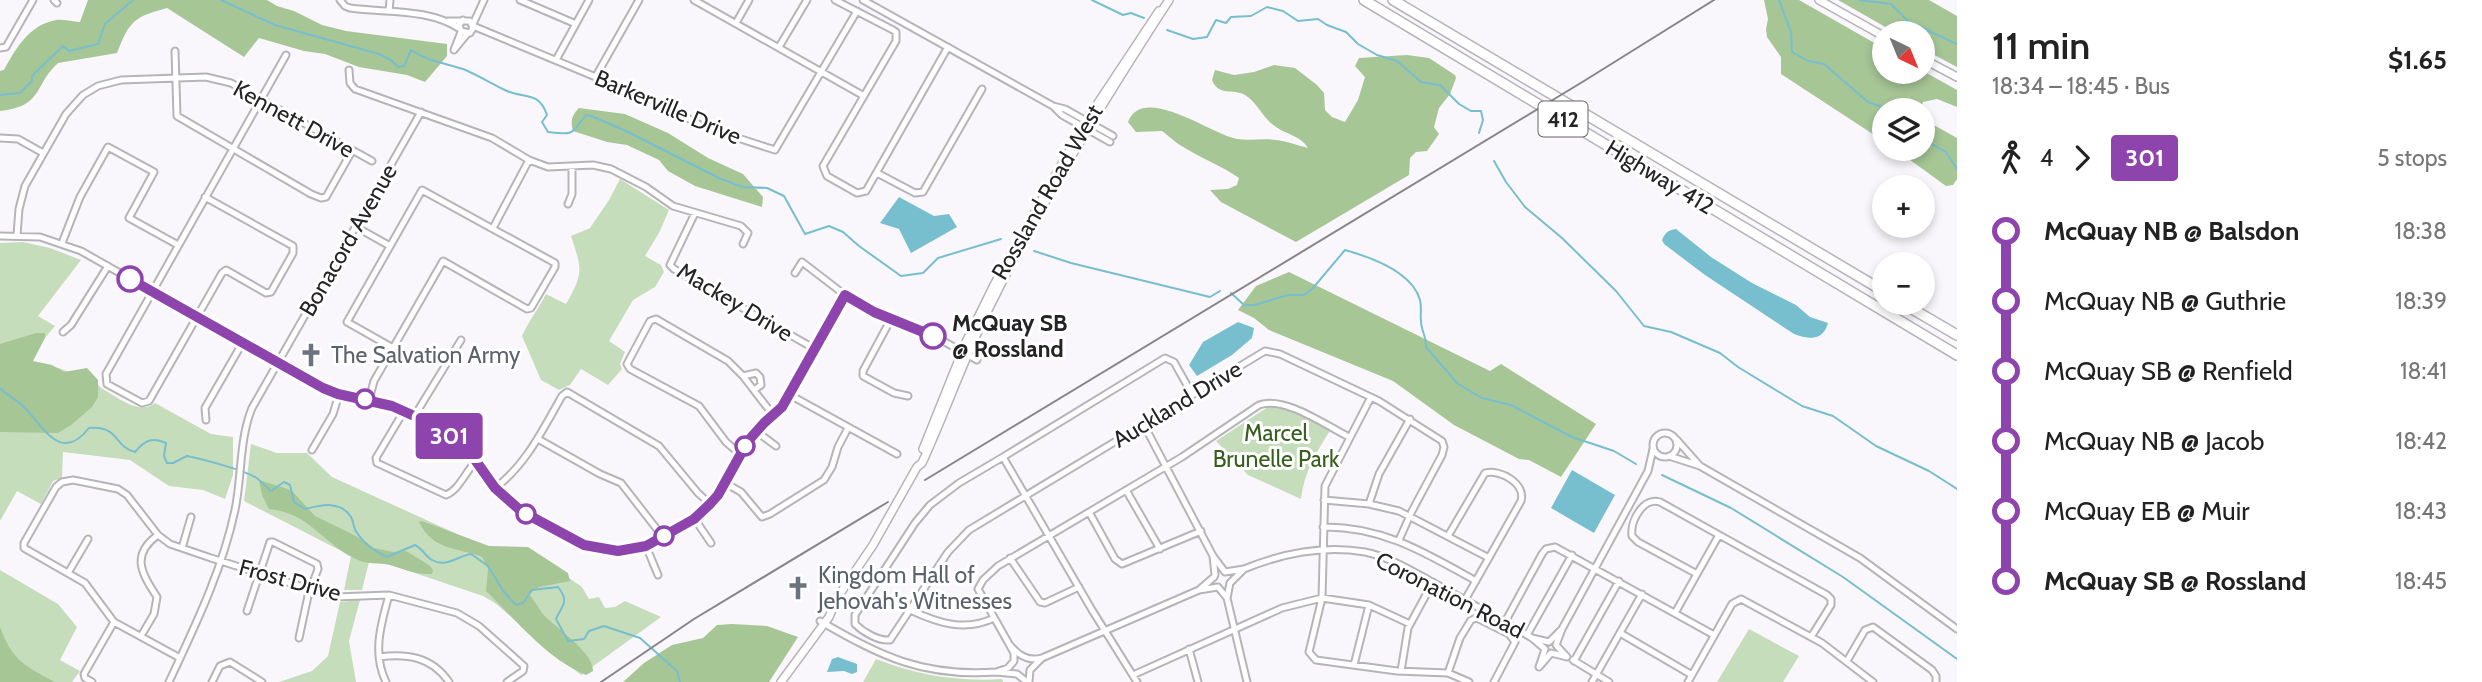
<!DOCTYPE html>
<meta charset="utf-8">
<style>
body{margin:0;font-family:Cabin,sans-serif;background:#f2f2f2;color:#222;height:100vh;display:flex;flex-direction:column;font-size:26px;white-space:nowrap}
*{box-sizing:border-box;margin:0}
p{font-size:23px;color:#767676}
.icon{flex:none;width:38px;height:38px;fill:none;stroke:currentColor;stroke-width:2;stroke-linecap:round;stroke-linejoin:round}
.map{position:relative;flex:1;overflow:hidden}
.panel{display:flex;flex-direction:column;background:#fff;width:525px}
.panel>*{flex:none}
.badge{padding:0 14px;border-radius:5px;font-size:24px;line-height:46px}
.needle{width:46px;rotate:137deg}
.tools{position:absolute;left:1872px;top:21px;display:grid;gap:14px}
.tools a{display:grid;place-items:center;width:63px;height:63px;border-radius:50%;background:#fff;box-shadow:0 4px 10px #0003;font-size:35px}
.map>.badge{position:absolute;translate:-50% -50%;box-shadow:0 0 0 4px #fff}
.legs{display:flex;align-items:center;gap:10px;height:77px;padding:0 35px;font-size:23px}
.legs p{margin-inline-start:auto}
.headline{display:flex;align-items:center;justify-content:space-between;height:119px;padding:0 35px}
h1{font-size:38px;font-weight:600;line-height:52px}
ul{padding:0 35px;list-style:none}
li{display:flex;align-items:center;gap:24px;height:70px;font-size:26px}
li i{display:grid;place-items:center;width:10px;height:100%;margin:0 9px;background:currentColor}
li i::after{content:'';width:18px;height:18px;margin:-9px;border:5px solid;border-radius:50%;background:#fff}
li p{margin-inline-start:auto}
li:first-child i{background:linear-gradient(#0000 50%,currentColor 0)}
li:last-child i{background:linear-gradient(currentColor 50%,#0000 0)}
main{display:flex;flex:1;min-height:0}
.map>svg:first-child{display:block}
.green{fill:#c6ddbc}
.forest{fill:#a6c696}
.water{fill:#77bece}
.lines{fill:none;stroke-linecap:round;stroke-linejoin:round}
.stream{stroke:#77bece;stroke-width:2}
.minor-casing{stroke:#b7b4b9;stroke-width:9}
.major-casing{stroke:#b7b4b9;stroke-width:10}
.highway-casing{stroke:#b7b4b9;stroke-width:12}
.minor{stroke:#fff;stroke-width:5}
.major{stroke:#fff;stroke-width:7}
.highway{stroke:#fff;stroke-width:9}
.rail{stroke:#878588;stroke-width:2}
.line-1-casing{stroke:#fff;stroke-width:16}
.line-1{stroke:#8e44ad;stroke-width:10}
.stop-1-dot{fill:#fff;stroke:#8e44ad;stroke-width:3.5}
.labels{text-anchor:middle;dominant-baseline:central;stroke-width:6;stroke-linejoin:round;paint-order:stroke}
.shield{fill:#fff;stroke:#666566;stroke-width:2}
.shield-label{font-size:21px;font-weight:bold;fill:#242325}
.street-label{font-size:23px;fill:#242325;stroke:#fff}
.stop-label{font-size:23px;font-weight:bold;fill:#242325;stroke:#fff;text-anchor:start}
.worship-label{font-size:23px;fill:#5b616d;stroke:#fff;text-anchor:start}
.park-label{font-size:23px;fill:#375f1e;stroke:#fff}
</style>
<main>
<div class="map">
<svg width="1957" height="682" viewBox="0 0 1957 682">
<rect width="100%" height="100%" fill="#faf7fc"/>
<path class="green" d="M620,179L669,210L659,233L645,256L661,265L664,272L655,287L633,300L609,341L625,352L620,364L622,369L608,385L581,369L570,385L559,390L541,380L522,336C529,320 538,310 546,294L566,304C584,272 582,270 571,236L590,228L609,200Z
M23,242L50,248L81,260L38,316L55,326L29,357L35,365L59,368L97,383L101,388C116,396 139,416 155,403L211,434L233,437V475L225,499L203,490L169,486L130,460L63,452L62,478L53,481L41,504L17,491L0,521V243Z
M1274,403L1284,405L1331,429C1317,451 1304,472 1301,499L1248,475L1216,441Z
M251,444L277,453H307L332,477L490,549L533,553L582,587L589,599L599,597L605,608L615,607L625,601L661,617L581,675L534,637L495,603L483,596L370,558L362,590H344L351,556L244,501Z
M0,570L58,604L77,627L60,660L80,671L72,682H0Z
M360,600L349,641L356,682H279L312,671L328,656L340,602Z
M1749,629L1799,656L1783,682H1717Z
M876,659C917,675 958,682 1002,679L1003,682H863Z"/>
<path class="forest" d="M88,0H267L277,6L294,11L322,25L346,31L447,44V56L425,82L407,75L359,67L325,54L304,51L259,38L244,57L167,8C134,17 130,20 117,53L58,63C33,86 44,106 0,111V71L4,70C16,48 29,25 56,20C63,19 73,22 80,22Z
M1764,0H1799L1885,49V72L1923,71L1957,90V107L1937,99L1923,102L1920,110H1885V142L1781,74V57L1767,37L1766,29L1768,19Z
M1838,0H1929L1957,16V67L1923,49V33H1896Z
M1407,55L1429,58L1455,75L1456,78L1450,94L1439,108L1434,127L1439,134L1427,151L1416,152L1410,158L1409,175L1296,242L1221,202L1210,190L1228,189L1237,185L1239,178C1222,166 1203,159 1185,148C1177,144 1170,137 1162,131L1136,132L1128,122C1143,83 1212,135 1237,139C1249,141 1263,138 1276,140C1286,141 1297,145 1308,148C1302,137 1286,134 1276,127C1264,120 1257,102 1245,95C1232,88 1219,97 1212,80L1215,70L1234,75L1254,72L1274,65L1295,68L1317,85L1324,93L1325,110L1332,117L1345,122L1358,100L1365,77L1355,66L1359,58Z
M579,108L625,114L668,133L708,158L743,174L763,197L762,207L695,186L668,171L659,160L627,145L607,142L573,131C570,121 572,115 579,108Z
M1923,119L1957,138V179L1953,185L1946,186L1895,149H1923Z
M1289,272L1490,371L1501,364L1596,424L1561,477L1529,460L1519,459L1454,425L1393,381L1269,330L1254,318L1238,310L1256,286Z
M36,333H45V338L33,361L52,365L64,372L87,368L98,380V397L92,407L71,425L58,433L0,432V344Z
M259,480L288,489L294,493L315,516L356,536L374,548L393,552L406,551L429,565L433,570L432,574C417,575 404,569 390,565C379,562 368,565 358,560C323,545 311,513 269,509L262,495Z
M422,521L489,546L528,547L568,573L570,581L539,587L529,594C534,600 538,607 542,613C554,627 594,652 593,671L586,675C547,659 516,620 486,591L488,569L482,557C457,547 433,551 419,522Z
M732,624L767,626L798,637L769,682H623L644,663L672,645L703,638L717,625Z
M0,627C13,661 23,665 55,682H0Z"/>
<path class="water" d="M899,197L934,216L949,214L957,227L911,253L899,229L880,223Z
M1676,229L1711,257L1752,283L1796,305L1810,317L1828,323C1823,342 1808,339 1794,334L1705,275L1664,244L1662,240C1665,233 1668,230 1676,229Z
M1238,322L1254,328L1252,338L1232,355L1197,376L1189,365L1203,342Z
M1572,470L1615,495L1594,533L1551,508Z
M838,657L857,664V672L852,674L844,671L827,672L832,659Z"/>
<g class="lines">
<path class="stream" d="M221,0L275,25L379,54L391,60L398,67L404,66L411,50C427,61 444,63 463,69C478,75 492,84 507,91C525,99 539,91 547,115L542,122L548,132C575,135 570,135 586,115L591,116L624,130L721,179L743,187L767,188L784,196L805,234L829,226L843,232L859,246L901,276L923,273L938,258L1001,239
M1092,0L1123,15L1131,13L1144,18
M1779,0L1791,32L1792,52L1808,61L1824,64L1868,102L1890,110
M1859,0L1891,4L1908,21L1957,44
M1167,30L1193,39L1207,37L1216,20L1226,23L1231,17L1251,16L1267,7L1283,11L1298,21L1318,19L1327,25L1346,32L1358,44L1377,55L1397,61L1421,82L1440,85L1459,104L1471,111H1481L1483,120L1479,133
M0,95L20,93L32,81V76L63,46L69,51L98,44L105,24L133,0
M1923,139L1946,152L1957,169
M1494,161L1506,182L1525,207L1562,238L1616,291L1644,326L1671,332L1720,353L1738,367L1802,406L1833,416L1876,446L1929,471L1957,489
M1034,251L1071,263L1210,297L1220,291
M1231,293L1244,305H1255L1288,295H1304L1313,288L1345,250C1370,257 1412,271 1420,300C1422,307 1420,314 1421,321C1421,331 1427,337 1426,347L1458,384L1482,398L1511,405L1572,437L1614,451L1636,464
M0,388C7,395 15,399 22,405C43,425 60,465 89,428C119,425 114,447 135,452C145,440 152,437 166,443L164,456L167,463H173L187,456C202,459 248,471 258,479C263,483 267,488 271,491L284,482L290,485L294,502L305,509C321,505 340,500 351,517C354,522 353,528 357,533C365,545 375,551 387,557L415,545C423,549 426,557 432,560C446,568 458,556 471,554L488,566L504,592L516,605L523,603L532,590L558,587C570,602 562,605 556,619L568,641L584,639L589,631L604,626L640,638L677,671L680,682
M1662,475L1731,508L1843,577L1957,659"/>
<g class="minor-casing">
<path id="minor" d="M54,0L57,3
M340,0L345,6L350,8C386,13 429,8 460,29
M520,0L576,24
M694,0L864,96
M835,0L893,30L896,32V41L823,166L827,176L857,193L866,191L948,47
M863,0L1053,106L1062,115L1110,142
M389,11L390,0
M448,21H470L473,28L470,33L461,31L459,25L463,20
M736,23L749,0
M473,24L484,0
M473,26L663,105L704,127L775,150L857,11
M779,47L807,0
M0,48L6,47L33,0
M454,50L468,33
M454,50L461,32
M175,51L177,116L311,194L321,198L326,197L352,151
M556,60L589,0
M349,70L350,83L355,89L492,138L529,160L548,167L593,165L611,169L646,187L673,206L741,226L748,233L743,244
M596,76L639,0
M1053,106L1065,109L1113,136
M0,138L18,139L43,153
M877,173L915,193L923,192L982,89
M205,197L293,246V253L271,292L266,293L226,270L222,273L149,401L142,403L107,384L106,374L286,55
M568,204L572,194V167
M695,213L670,265L674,269L815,349
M356,227L390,246
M493,228L529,160
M17,235L19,209L25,186L66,114L83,95L98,86L121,80L206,77L231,83L372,161
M0,236L40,237L81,251L323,388L338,394L392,406L432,424L471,454L495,488L512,505L584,545L618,551L646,546L694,518L710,504L718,495L748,441L764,423L782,407L845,295
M62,243L80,197L108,147L154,172L129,218L178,245
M795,273L802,262L845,295L874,312L936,337L977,360
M891,319L863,371V376L894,393L908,396
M63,332L71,325L108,266
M743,376L756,373L760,377L761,385L754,390
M790,395L897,454
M1371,397L1325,486L1322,598L1309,652L1316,660L1397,671L1448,673L1469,682
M369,400L374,381L443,261L527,309L531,308L555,267V263L422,190L347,322L393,348
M404,411L376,458L377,463L446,495C459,490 466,471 476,461
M415,415L461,340
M206,420L205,408L243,342
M1144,425L1213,556
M756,431L776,446
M1653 445a12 12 0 1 1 24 0a12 12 0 1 1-24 0Z
M538,439L600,474L621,483L663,537
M1676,439L1700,466
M312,450L333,414L339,394
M740,454L726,442L699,406L630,369L627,364L650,321L656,319L728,361L743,376L773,415
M1669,456L1700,466L1860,558L1957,629
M1003,457L959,483L930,505L915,523L855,615V624C863,632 878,641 890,640L948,552L969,530L1265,351L1280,354L1379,401L1442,441L1444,447L1442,455L1412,511L1399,540
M725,483L741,492L762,517L770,514L824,480L832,467L838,447L848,428
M495,488C526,465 543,429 562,396L567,392L659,446L698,493L710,504
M1126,490L1160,549
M1324,500L1369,504L1399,511L1489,558
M1369,504L1379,474L1410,419
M1089,512L1115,559L1122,564L1201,531
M694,518L711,543
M1323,527C1382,526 1426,553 1476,581
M1448,536L1485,473C1501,469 1526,484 1521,501L1465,600
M646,546L658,575
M182,548L191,517
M1010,558L1040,602L1045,603L1079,587
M1244,569C1283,553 1323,545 1365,552C1390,557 1412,571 1434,583C1467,601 1500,619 1532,638
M68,573L88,539
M1697,574L1638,542L1632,536C1630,521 1643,497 1660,502L1827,595L1831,599V605L1811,637
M1214,577L1199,590L1218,587L1227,598L1230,583L1244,569L1225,572L1213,556L1215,575
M1227,598L1247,682
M910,610C938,623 965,632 994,618
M247,611L270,542H273L317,564L318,569L308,596L299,638
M1675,613L1719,535
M820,621C882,657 923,677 996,672
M1505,622L1542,554L1546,549L1555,547L1714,635
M1562,629L1648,471L1653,449
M1562,629L1556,645L1567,657L1551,653L1539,667L1545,649L1532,638L1549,642Z
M1620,633L1692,675
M1527,635L1572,555
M141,636L154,614L157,597C142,574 130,555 158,535
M1009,644L978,589L983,580L998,566L1182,457L1259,405C1285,396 1325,425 1349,437
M1189,649L1198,682
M379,657C407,653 432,657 449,682
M180,658L114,622L85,583L24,548V543L56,487L62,482L73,480L118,489L127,495L158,535L170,544L211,558L335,597L389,595L457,613L479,626L524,666L523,671L507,682
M1042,658L1199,590
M1573,660L1609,682
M1574,661L1619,581
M1847,661L1865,630L1873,627L1932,670L1936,676V682
M1354,665L1369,605
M1401,671L1408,628L1433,582
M1448,673L1460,638L1471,620L1477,618L1509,634L1515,642L1494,682
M1133,675L1282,608L1322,598L1369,605L1410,624
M92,682L85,678L84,674L114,622
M169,682C195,626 222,571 235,510C242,477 239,440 252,408L421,112
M212,682L220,666L230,662L262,682
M386,682C372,653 381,624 389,595
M1027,682L1017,674L996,672L1008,668L1014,661V653L1009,644C1018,655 1028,662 1042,658L1030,670L1029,682
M1137,682L1092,610L1003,457L1165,358L1174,362L1192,394
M1592,682L1642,594
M1688,682L1732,604L1741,599L1822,643L1873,682"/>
</g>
<g class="major-casing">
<path id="major" d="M1819,0L1885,37
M1923,59L1957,77
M923,449L966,342L994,285L1086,121L1159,11
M781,682L829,617L837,598L873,545L917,467L922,463C945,413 963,361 987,312C1040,204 1104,100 1169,0"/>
</g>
<g class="highway-casing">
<path id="highway" d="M1364,0L1957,355
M1393,0L1885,292
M1902,303L1957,335"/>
</g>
<use href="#minor" class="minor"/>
<use href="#major" class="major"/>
<use href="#highway" class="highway"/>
<path class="rail" d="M925,480L1584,81L1714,0
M601,682L694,619L888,502"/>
</g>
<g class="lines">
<g class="line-1-casing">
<path id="line-1" d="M130,279L323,388L338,394L392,406L432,424L471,454L495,488L521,511L584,545L618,551L646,546L694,519L710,504L718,495L748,441L764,423L782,407L845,295L874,312L933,336"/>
</g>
<use href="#line-1" class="line-1"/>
</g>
<defs>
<g id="church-bare" transform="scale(1.89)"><path d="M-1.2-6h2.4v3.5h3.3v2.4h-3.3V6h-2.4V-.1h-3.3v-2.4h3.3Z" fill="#6b7280" stroke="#fff" stroke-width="2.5" paint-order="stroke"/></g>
</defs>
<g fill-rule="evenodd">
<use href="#church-bare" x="311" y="355"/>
<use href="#church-bare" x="798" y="588"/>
</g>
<g class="stop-1-dot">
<circle cx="130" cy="279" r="12"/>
<circle cx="933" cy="336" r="12"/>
<circle cx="365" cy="399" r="9"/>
<circle cx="745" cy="446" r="9"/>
<circle cx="526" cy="514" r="9"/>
<circle cx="664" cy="536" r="9"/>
</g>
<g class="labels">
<rect class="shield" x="1538.5" y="101.5" width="49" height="35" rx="5"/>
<g class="shield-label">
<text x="1563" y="119">412</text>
</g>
<g class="street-label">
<text transform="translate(668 107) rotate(23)">Barkerville Drive</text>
<text transform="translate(294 119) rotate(29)">Kennett Drive</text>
<text transform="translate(1660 177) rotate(31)">Highway 412</text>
<text transform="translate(1047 192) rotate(-60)">Rossland Road West</text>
<text transform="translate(348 240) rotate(-60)">Bonacord Avenue</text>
<text transform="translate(735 302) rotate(31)">Mackey Drive</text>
<text transform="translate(1177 404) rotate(-31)">Auckland Drive</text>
<text transform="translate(290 580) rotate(15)">Frost Drive</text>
<text transform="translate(1450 595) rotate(27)">Coronation Road</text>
</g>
<g class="stop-label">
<text x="952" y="323">McQuay SB<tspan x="952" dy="26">@ Rossland</tspan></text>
</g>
<g class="worship-label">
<text x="331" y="355">The Salvation Army</text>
<text x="818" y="575">Kingdom Hall of<tspan x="818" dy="26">Jehovah's Witnesses</tspan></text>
</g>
<g class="park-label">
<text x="1276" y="433">Marcel<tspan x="1276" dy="26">Brunelle Park</tspan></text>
</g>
</g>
</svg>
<div class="tools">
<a><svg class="needle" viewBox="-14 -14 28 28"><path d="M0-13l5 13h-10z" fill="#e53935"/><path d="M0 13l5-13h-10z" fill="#767676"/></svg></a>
<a><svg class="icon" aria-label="layers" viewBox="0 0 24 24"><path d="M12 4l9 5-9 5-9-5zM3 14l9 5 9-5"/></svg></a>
<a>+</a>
<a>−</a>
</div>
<b class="badge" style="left:449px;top:436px;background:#8e44ad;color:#fff">301</b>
</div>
<section class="panel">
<div class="headline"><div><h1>11 min</h1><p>18:34 – 18:45 · Bus</p></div><b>$1.65</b></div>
<div class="legs"><svg class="icon" aria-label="walk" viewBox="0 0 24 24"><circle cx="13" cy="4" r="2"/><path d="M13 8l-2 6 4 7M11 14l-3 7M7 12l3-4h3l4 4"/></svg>4<svg class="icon" aria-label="forward" viewBox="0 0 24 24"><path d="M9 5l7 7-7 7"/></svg><b class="badge" style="background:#8e44ad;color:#fff">301</b><p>5 stops</p></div>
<ul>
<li><i style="color:#8e44ad"></i><b>McQuay NB @ Balsdon</b><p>18:38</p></li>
<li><i style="color:#8e44ad"></i><span>McQuay NB @ Guthrie</span><p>18:39</p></li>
<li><i style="color:#8e44ad"></i><span>McQuay SB @ Renfield</span><p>18:41</p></li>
<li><i style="color:#8e44ad"></i><span>McQuay NB @ Jacob</span><p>18:42</p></li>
<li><i style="color:#8e44ad"></i><span>McQuay EB @ Muir</span><p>18:43</p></li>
<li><i style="color:#8e44ad"></i><b>McQuay SB @ Rossland</b><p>18:45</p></li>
</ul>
</section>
</main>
